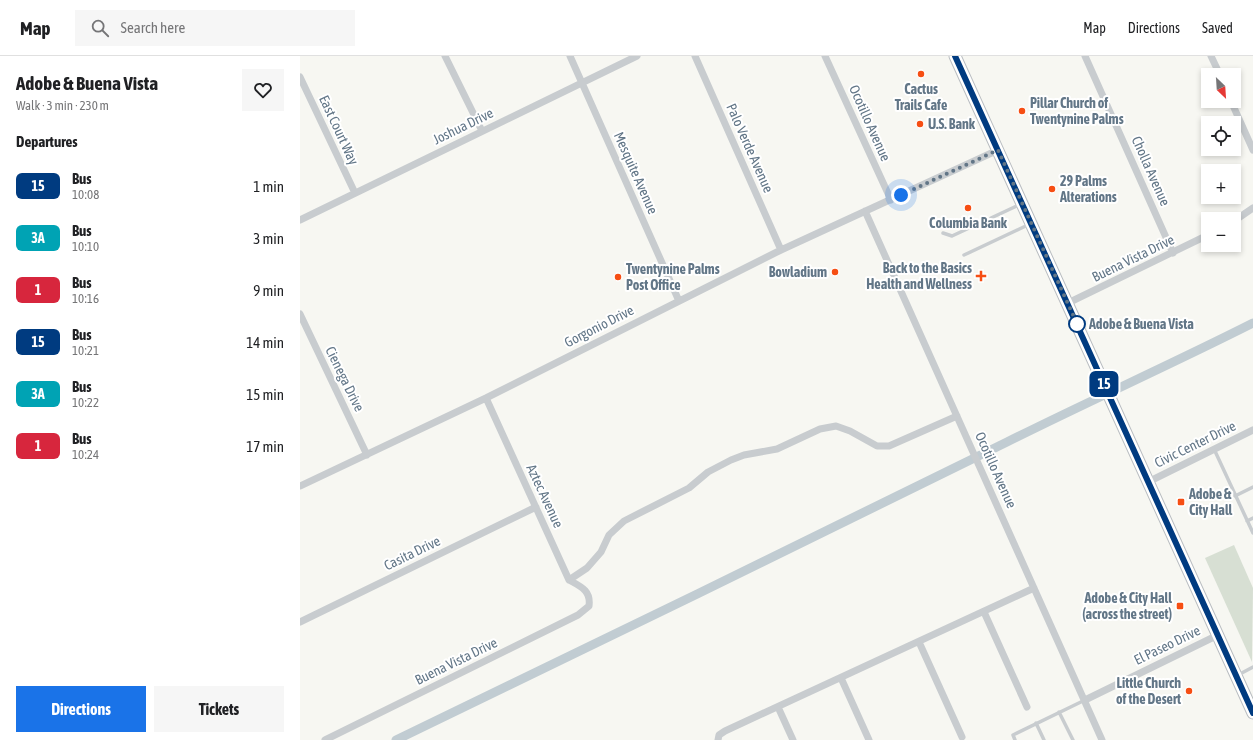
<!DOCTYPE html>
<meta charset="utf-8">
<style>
body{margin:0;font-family:"Asap Condensed",sans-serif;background:#f6f6f6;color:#202124;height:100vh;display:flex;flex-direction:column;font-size:15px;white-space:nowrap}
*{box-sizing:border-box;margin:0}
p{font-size:13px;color:#757577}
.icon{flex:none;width:22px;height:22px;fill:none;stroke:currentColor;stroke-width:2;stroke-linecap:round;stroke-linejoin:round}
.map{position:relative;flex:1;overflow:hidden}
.panel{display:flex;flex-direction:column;background:#fff;width:300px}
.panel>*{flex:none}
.badge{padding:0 8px;border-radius:6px;font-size:14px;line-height:26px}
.needle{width:26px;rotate:155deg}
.tools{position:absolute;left:901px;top:12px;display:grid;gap:8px}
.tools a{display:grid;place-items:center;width:40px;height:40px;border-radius:0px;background:#fff;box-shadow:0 2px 6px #0003;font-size:20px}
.you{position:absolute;width:20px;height:20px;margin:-10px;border:3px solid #fff;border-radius:50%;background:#1a73e8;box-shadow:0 0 0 6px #1a73e833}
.map>.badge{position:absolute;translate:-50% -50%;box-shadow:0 0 0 2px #fff}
h2{padding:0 16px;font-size:15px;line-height:36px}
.round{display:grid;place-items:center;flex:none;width:42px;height:42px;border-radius:0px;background:#f6f6f6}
.head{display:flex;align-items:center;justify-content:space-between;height:68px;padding:0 16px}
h1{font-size:19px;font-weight:700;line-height:30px}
.action{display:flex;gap:8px;margin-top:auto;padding:8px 16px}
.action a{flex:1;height:46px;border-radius:0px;background:#1a73e8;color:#fff;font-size:16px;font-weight:700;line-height:46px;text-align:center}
.action a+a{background:#f6f6f6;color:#202124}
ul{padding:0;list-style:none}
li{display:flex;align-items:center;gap:12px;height:52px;padding:0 16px}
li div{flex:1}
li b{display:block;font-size:15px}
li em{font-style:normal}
li .badge{min-width:44px;font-weight:700;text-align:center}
header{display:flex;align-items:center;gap:24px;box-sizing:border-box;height:56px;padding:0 20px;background:#fff;border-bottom:1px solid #e0e0e0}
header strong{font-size:19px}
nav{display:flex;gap:22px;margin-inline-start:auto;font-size:14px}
.search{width:280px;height:36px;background:#f6f6f6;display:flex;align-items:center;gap:10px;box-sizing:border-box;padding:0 14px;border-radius:0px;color:#757577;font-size:15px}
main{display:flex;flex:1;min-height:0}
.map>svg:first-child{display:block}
.green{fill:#d7dfd3}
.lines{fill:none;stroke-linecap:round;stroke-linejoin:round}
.canal{stroke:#c1ccd2;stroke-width:9}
.primary-casing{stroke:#b9bdc1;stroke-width:13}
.lane{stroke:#c8cccf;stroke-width:3.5}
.street{stroke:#c8cccf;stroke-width:7}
.primary{stroke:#fff;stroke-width:11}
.line-casing{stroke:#fff;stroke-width:9}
.line{stroke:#003b80;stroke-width:6}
.walk{stroke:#627687;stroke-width:4;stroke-dasharray:0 7.2}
.poi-dot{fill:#f64e13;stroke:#fff;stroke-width:1.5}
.stop-dot{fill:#fff;stroke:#003b80;stroke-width:2}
.labels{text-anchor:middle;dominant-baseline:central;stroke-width:4;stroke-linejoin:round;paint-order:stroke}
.poi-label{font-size:14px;font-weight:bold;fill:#627687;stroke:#fff;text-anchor:start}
.street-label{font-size:14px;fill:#627687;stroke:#fff}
.stop-label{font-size:14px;font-weight:bold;fill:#627687;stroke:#fff;text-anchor:start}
</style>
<header>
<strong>Map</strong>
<div class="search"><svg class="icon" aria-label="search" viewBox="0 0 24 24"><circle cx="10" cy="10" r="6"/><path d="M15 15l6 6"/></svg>Search here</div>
<nav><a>Map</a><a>Directions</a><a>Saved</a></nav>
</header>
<main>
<section class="panel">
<div class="head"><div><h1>Adobe &amp; Buena Vista</h1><p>Walk · 3 min · 230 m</p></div><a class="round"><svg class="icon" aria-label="heart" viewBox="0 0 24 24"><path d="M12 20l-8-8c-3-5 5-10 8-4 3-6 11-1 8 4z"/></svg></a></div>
<h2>Departures</h2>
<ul>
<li><span class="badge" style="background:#003b80;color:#fff">15</span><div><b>Bus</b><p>10:08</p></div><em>1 min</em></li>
<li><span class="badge" style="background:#00a3b4;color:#fff">3A</span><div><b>Bus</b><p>10:10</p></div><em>3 min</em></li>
<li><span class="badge" style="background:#d7263d;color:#fff">1</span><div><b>Bus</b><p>10:16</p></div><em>9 min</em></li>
<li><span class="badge" style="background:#003b80;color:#fff">15</span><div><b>Bus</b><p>10:21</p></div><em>14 min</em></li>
<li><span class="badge" style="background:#00a3b4;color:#fff">3A</span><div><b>Bus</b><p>10:22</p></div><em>15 min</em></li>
<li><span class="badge" style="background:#d7263d;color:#fff">1</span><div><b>Bus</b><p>10:24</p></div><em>17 min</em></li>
</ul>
<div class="action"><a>Directions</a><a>Tickets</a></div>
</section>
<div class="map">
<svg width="953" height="684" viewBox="0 0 953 684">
<rect width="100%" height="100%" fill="#f7f7f2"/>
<path class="green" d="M934,489L953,532L952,606L905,502Z"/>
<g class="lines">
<path class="canal" d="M96,684C300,586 504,486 707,386C789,345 872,308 953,267"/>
<g class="primary-casing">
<path id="primary" d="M655,0L953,657"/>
</g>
<path class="lane" d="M691,162L721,148
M643,177L652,180L682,166
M664,199L730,168
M914,393L953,477
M935,440L953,431
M947,465L953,462
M938,619L953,611
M759,656L773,684
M736,667L744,684
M715,684L713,679L785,644"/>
<path class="street" d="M145,0L182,75
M270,0L379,245
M395,0L481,194
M525,0L591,144
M785,0L873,197
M911,0L920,19
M0,21L55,137
M931,45L953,94
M565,155L802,684
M0,164L337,0
M934,165L953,152
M768,247L908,179
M0,258L67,399
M848,426L953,374
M0,430L186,342L481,194L698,94
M269,524L287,512L301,496L309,479L324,465L389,432L408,416L431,404L444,399L477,393L520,373L536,370L550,375L577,390H589L657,360
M684,556L727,651
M0,566L236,451
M619,586L662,681
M541,622L569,684
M785,644L918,579
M478,651L493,684
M25,684L278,559L289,550C291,535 282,531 269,524L186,342
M418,684L419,679L425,675L734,532"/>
<use href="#primary" class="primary"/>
</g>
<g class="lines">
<g class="line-casing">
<path id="line" d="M655,0L953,657"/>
</g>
<use href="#line" class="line"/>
<path class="walk" d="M601,139L698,94L779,272L777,268"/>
</g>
<g class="poi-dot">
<circle cx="621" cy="18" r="4"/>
<circle cx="722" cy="55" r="4"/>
<circle cx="620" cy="68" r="4"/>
<circle cx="752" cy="133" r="4"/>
<circle cx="668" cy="152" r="4"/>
<circle cx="535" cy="216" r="4"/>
<path d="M679 214h4v4h4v4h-4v4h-4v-4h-4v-4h4z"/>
<circle cx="318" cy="221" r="4"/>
<rect x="877" y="442" width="8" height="8" rx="2"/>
<rect x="876" y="546" width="8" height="8" rx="2"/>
<circle cx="889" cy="635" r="4"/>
</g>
<circle class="stop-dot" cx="777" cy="268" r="8"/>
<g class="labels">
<g class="poi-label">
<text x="621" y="33" text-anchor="middle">Cactus<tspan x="621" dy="16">Trails Cafe</tspan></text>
<text x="730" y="47">Pillar Church of<tspan x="730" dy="16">Twentynine Palms</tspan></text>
<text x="628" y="68">U.S. Bank</text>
<text x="760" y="125">29 Palms<tspan x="760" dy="16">Alterations</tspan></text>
<text x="668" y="167" text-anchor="middle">Columbia Bank</text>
<text x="672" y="212" text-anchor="end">Back to the Basics<tspan x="672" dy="16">Health and Wellness</tspan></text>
<text x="326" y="213">Twentynine Palms<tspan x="326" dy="16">Post Office</tspan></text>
<text x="527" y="216" text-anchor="end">Bowladium</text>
<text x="889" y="438">Adobe &amp;<tspan x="889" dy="16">City Hall</tspan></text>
<text x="872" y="542" text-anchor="end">Adobe &amp; City Hall<tspan x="872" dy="16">(across the street)</tspan></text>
<text x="881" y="627" text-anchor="end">Little Church<tspan x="881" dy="16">of the Desert</tspan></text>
</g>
<g class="street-label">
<text transform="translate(570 67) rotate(66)">Ocotillo Avenue</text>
<text transform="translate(163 70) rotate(-26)">Joshua Drive</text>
<text transform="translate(39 74) rotate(65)">East Court Way</text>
<text transform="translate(450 92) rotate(66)">Palo Verde Avenue</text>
<text transform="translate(851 115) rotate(66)">Cholla Avenue</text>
<text transform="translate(336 117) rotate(66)">Mesquite Avenue</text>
<text transform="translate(833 202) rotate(-26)">Buena Vista Drive</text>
<text transform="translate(299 270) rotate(-27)">Gorgonio Drive</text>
<text transform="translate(45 323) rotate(64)">Cienega Drive</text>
<text transform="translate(895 388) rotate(-26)">Civic Center Drive</text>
<text transform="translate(696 414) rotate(66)">Ocotillo Avenue</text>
<text transform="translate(245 440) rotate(65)">Aztec Avenue</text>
<text transform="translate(112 497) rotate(-26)">Casita Drive</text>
<text transform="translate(867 589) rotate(-26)">El Paseo Drive</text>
<text transform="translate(156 605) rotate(-26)">Buena Vista Drive</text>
</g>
<g class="stop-label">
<text x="789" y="268">Adobe &amp; Buena Vista</text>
</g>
</g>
</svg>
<div class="tools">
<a><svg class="needle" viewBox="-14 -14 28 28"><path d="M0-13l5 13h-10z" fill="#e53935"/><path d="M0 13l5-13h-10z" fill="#757577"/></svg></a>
<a><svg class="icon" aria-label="locate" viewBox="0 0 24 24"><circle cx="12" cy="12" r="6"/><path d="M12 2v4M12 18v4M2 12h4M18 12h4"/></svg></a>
<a>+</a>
<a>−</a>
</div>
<div class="you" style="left:601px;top:139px"></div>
<b class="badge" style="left:804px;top:328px;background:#003b80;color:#fff">15</b>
</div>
</main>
